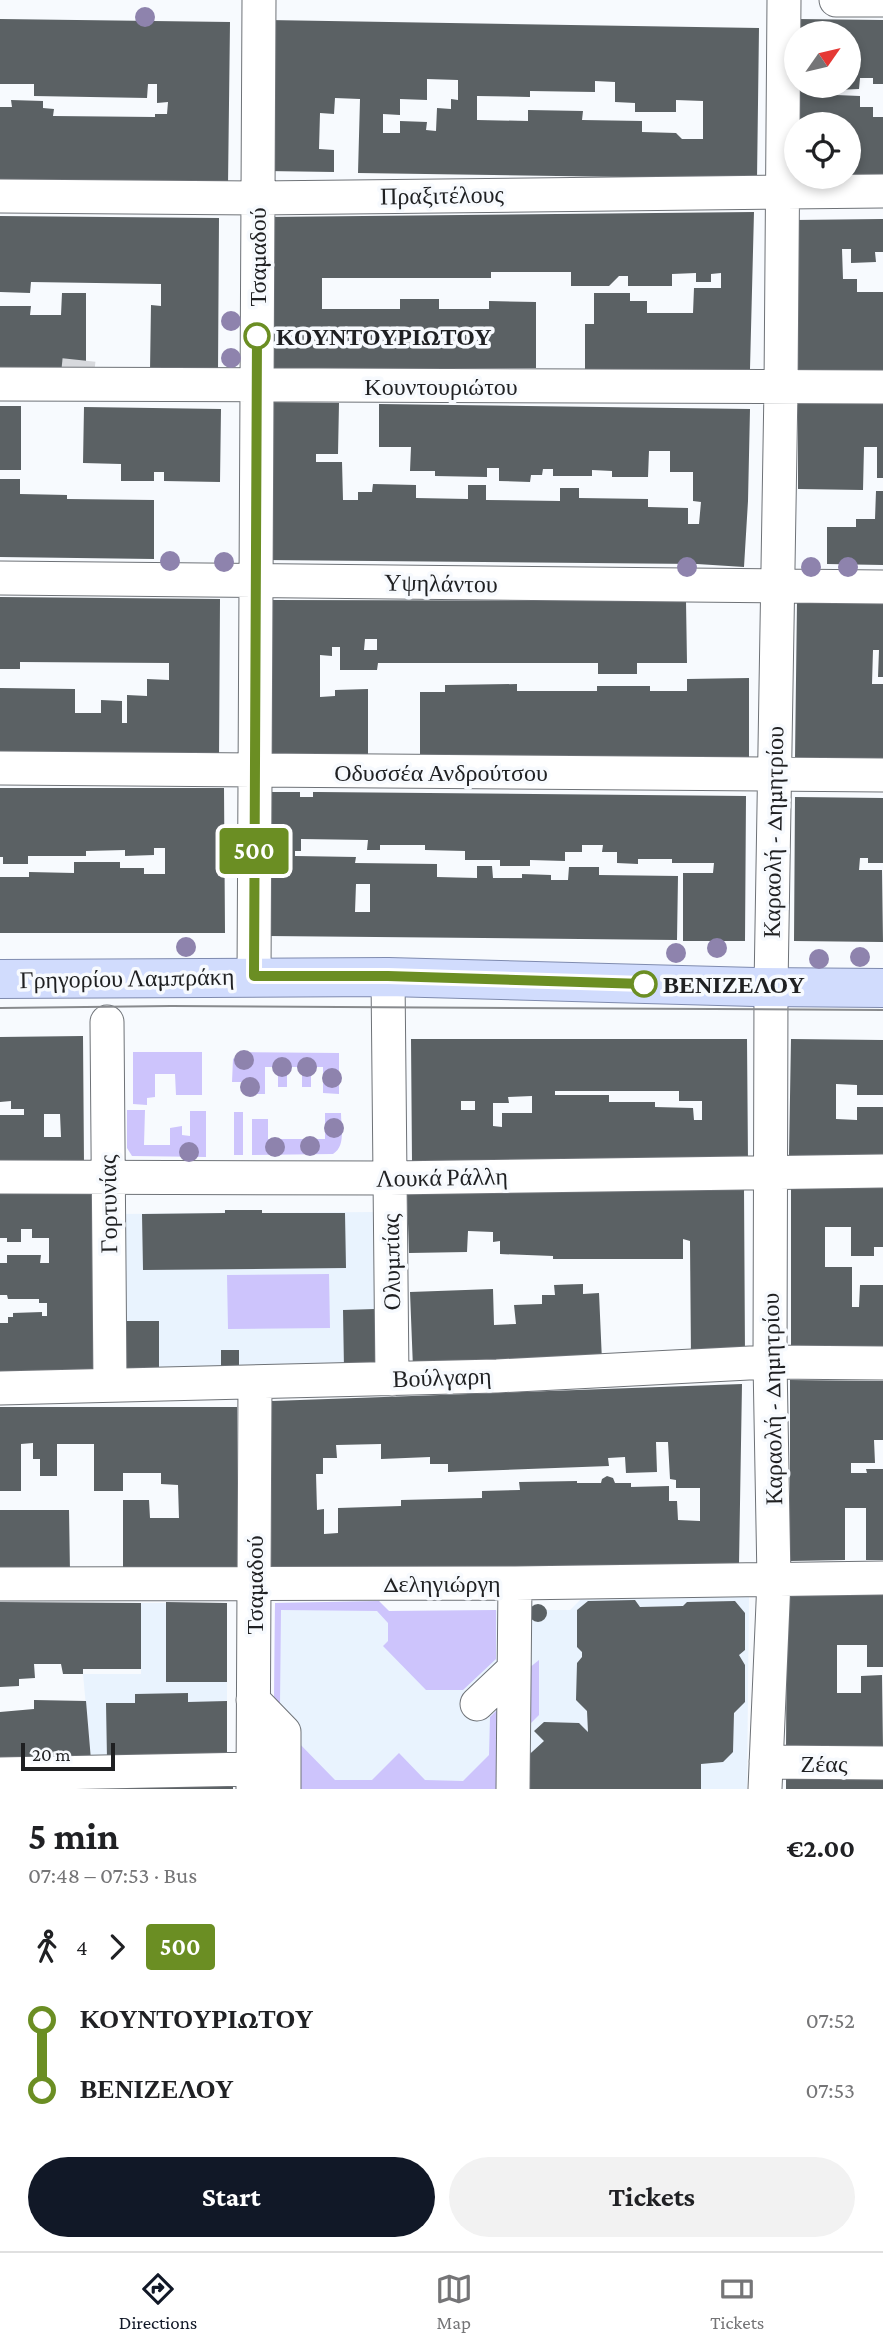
<!DOCTYPE html>
<meta charset="utf-8">
<style>
body{margin:0;font-family:"Crimson Pro",serif;background:#f2f2f2;color:#202124;height:100vh;display:flex;flex-direction:column;font-size:26px;white-space:nowrap}
*{box-sizing:border-box;margin:0}
p{font-size:23px;color:#757577}
.icon{flex:none;width:38px;height:38px;fill:none;stroke:currentColor;stroke-width:2;stroke-linecap:round;stroke-linejoin:round}
.map{position:relative;height:1789px;overflow:hidden}
.details{display:flex;flex-direction:column;background:#fff;flex:1}
.details>*{flex:none}
.badge{padding:0 14px;border-radius:5px;font-size:24px;line-height:46px}
.needle{width:46px;rotate:56deg}
.tools{position:absolute;left:784px;top:21px;display:grid;gap:14px}
.tools a{display:grid;place-items:center;width:77px;height:77px;border-radius:50%;background:#fff;box-shadow:0 4px 10px #0003;font-size:35px}
.scale{position:absolute;left:21px;bottom:18px;width:94px;box-sizing:border-box;padding-left:7px;border:4px solid #1f2022;border-top:0;font-size:19px;line-height:24px;white-space:nowrap;color:#1f2022;-webkit-text-stroke:5px #f7fafe;paint-order:stroke}
.map>.badge{position:absolute;translate:-50% -50%;box-shadow:0 0 0 4px #fff}
.legs{display:flex;align-items:center;gap:10px;height:77px;padding:0 28px;font-size:23px}
.legs p{margin-inline-start:auto}
.overview{display:flex;align-items:center;justify-content:space-between;height:119px;padding:0 28px}
h1{font-size:38px;font-weight:700;line-height:52px}
.cta{display:flex;gap:14px;margin-top:auto;padding:14px 28px}
.cta a{flex:1;height:80px;border-radius:42px;background:#111827;color:#fff;font-size:28px;font-weight:700;line-height:80px;text-align:center}
.cta a+a{background:#f2f2f2;color:#202124}
ul{padding:0 28px;list-style:none}
li{display:flex;align-items:center;gap:24px;height:70px;font-size:26px}
li i{display:grid;place-items:center;width:10px;height:100%;margin:0 9px;background:currentColor}
li i::after{content:'';width:18px;height:18px;margin:-9px;border:5px solid;border-radius:50%;background:#fff}
li p{margin-inline-start:auto}
li:first-child i{background:linear-gradient(#0000 50%,currentColor 0)}
li:last-child i{background:linear-gradient(currentColor 50%,#0000 0)}
.dock{display:flex;justify-content:space-around;align-items:center;height:98px;border-top:2px solid #e0e0e0;background:#fff;font-size:19px;color:#757577}
.dock a{display:grid;justify-items:center;gap:4px}
.dock .active{color:#111827}
.map>svg:first-child{display:block}
.built{fill:#e9f3fe}
.green{fill:#cdc4fc}
.building{fill:#5b6164;fill-rule:evenodd}
.lines{fill:none;stroke-linecap:round;stroke-linejoin:round}
.minor-tunnel{stroke:#d7d9dd;stroke-width:33;stroke-dasharray:33 17;stroke-linecap:butt}
.minor-casing{stroke:#6e7277;stroke-width:35}
.major-casing{stroke:#7f8baf;stroke-width:40}
.minor{stroke:#fff;stroke-width:33}
.major{stroke:#d1dcfd;stroke-width:38}
.tram{stroke:#888a8d;stroke-width:2}
.tree{fill:#8e83ad}
.line-1-casing{stroke:#fff;stroke-width:16}
.line-1{stroke:#6b8e23;stroke-width:10}
.stop-1-dot{fill:#fff;stroke:#6b8e23;stroke-width:3.5}
.labels{text-anchor:middle;dominant-baseline:central;stroke-width:7;stroke-linejoin:round;paint-order:stroke}
.street-label{font-size:24px;fill:#1f2022;stroke:#f7fafe}
.stop-label{font-size:24px;font-weight:bold;fill:#1f2022;stroke:#f7fafe;text-anchor:start}
</style>
<div class="map">
<svg width="883" height="1789" viewBox="0 0 883 1789">
<rect width="100%" height="100%" fill="#f7fafe"/>
<path class="built" d="M225,1210H262V1213L373,1212L375,1369L122,1371L120,1214L224,1213Z
M749,1595L747,1789H273L275,1603L379,1601L389,1611L530,1610L534,1605H541L547,1610H570L583,1597Z
M141,1603H227V1757L91,1760L83,1674H141Z"/>
<path class="green" d="M202,1052V1095H176L175,1074H155V1097L147,1098V1105L133,1104V1052Z
M240,1052L339,1053V1094L323,1093V1067H311V1087H302V1067H287V1087H278V1067H265V1094H247L248,1082H232L233,1059Z
M127,1110H145L144,1145H170V1128L182,1126V1135L190,1136V1111H206V1157L132,1156L127,1148Z
M234,1112H243V1155H234Z
M325,1113H341C341,1127 346,1146 333,1154L252,1155V1119H268V1139H325Z
M329,1274L330,1328L228,1329L227,1275Z
M379,1601L389,1611L496,1610V1659L463,1690H426L383,1646L388,1641V1623L377,1611L281,1610L280,1704L274,1699L275,1603Z
M539,1660V1715L529,1725V1668Z
M497,1710V1789H294V1738L335,1780H372L399,1753L425,1780L463,1781L489,1755L490,1717Z"/>
<path class="building" d="M0,19L230,22L228,185L0,182V107H12L11,100L43,101V108L54,109L53,116L155,117V114H167L168,102L157,103V84H148L147,98L34,96V84H0Z
M797,19L883,20V84H873V78H860L859,89L836,90V95L860,96V107H873V117H883V179H849V124H796V86H849V33H797Z
M268,20L759,28L757,179L358,173L360,99L335,98L334,114L320,113L319,149L334,150V172L266,171ZM427,79L458,80V100L451,99V109L437,108L436,131L426,130L427,122L400,121V133H383V114L400,115V99L427,100ZM595,81L615,82V102L635,103V112H676V100L703,101V139H682L676,133L642,132V121L582,120L583,111L528,110V121L477,120V96L530,97V91L595,92Z
M754,212L750,369H585V324H594V293H630V301H647V313H693L694,288H721V273L711,274V282H696V273L672,274V286H628V276H619L609,286H571V272H491V278H322V309H400V299H439V309H489V301L536,302V368H270L267,217Z
M0,216L219,218L218,371H150L151,305L161,306V284L31,282L30,293L0,292Z
M883,219V252H875L876,262L851,263V249H842L843,279H857V292H883V371L794,370L795,220Z
M62,293H86V370L0,369V306H31L30,315H61Z
M268,402L339,403L338,454H316V462H342L343,500H358V492H372L373,484L416,485V498L468,499V485H486V500L560,501V488H579V498L648,499V507L688,508V524H699L701,502L693,501V472H670V451H649L648,477H612V471L592,470V476H553V469H543L542,475H531L530,482L499,481V468H487V477L435,476V471H410L411,447H379V404L750,409L748,501L744,567L697,564L266,560Z
M798,402L883,403V478H877V447H864L863,490L798,489Z
M0,406H21V470H0Z
M84,407L221,409L220,482L164,481V472H154V481H121V464L83,463Z
M0,479H20V494L67,495V499L154,500V559L0,557Z
M876,491H883V565L827,564V527H856V519H875Z
M0,597L220,599L219,757L0,755V688L75,689V713H101V700L122,701V723H127V695L147,696V679L169,680V663L20,662V669H0Z
M268,600L686,601L687,663H637V674H598V663H378L377,670H340V647H332V656L320,655V697L335,696V690L368,689V758L269,759ZM365,639H377V650H364Z
M797,601L883,602V677H878L879,650H873L872,684H883V760L795,758Z
M749,678V757L420,758V692H445V685L517,684V691H597V686H650V691H687V679Z
M0,788H224L225,933H0V877H29V872L74,873V862H120V868H144V874H165V848H154V855L125,856V850L86,851V856H28V864H3V857H0Z
M269,792H300V797H313V792H318L746,796L745,941H683V873H713L714,863H672V859H638V864L617,863V852H602L603,845H582V852H565V861L530,860V866H500V860H465V851L425,850V845H380V850H367L368,840L301,839V851H295V856L356,857L355,863L437,864V877L477,878V866H492L493,878H522V874L551,875V880H568L569,867H599V875L678,876L677,940L268,936ZM356,884H370V912H355Z
M795,797L883,798V863H868V858H860L859,870H882L883,942L794,941Z
M83,1036L84,1165L0,1166V1115H24V1109H11V1101L0,1102V1037ZM44,1114H60L61,1137H44Z
M411,1039H747L748,1162H412ZM555,1091H679V1101H702V1120H694L693,1108L655,1107V1102H609V1095H555ZM532,1096V1113H502V1127L493,1126V1103H509L508,1097ZM461,1101H475V1110H461Z
M791,1039L883,1040V1095H857V1085L836,1084V1119L857,1120V1107H883V1155H789Z
M791,1185H883V1247H874V1256H851V1227H825V1267H852V1307H859L860,1285H883V1350L791,1349Z
M98,1187L101,1379L0,1380V1323H8V1317H13V1313L42,1312V1316H47V1303H39V1299H8L7,1295H0V1263H7V1255H41L40,1263H49V1238H32V1229H21V1242H7V1238H0V1188Z
M744,1188L745,1355L691,1358L690,1241L683,1239V1259H553V1256L500,1254V1241L493,1242V1232L468,1231L467,1252L409,1253L407,1194Z
M225,1210H262V1213H345L346,1268L143,1270L142,1214L225,1213Z
M583,1284V1294L599,1293L602,1361L413,1368L410,1292L493,1289L494,1325L516,1324L514,1305L542,1304V1295H555L554,1285Z
M375,1309V1369H344L343,1310Z
M121,1321H159V1371H122Z
M221,1350H239V1370H221Z
M790,1380L883,1381V1440H874L875,1463H851V1473H867L866,1469H883V1560H866V1508H845V1560L790,1561Z
M742,1384L739,1564L271,1573L272,1401ZM656,1442H668L670,1479L676,1480V1488H700V1521L678,1520L677,1501H669V1486L631,1487V1483H615L613,1478L607,1476L602,1479L601,1483H577V1481L519,1482L520,1490L482,1491V1498L401,1500V1506L338,1508V1533L324,1534V1509L317,1510L316,1474H323V1458H337L336,1445L381,1444V1459L430,1457V1464H448V1472L609,1466L608,1458L625,1457L626,1473L657,1472Z
M0,1407H237V1572L123,1573V1500H149L150,1518H179L178,1485L161,1484V1473H123V1491H94V1444H57V1476H40V1459H33V1443L21,1444V1491H0Z
M0,1510H69L70,1573H0Z
M883,1594V1667H867V1645H837V1693H861V1676L882,1675L883,1748H786L787,1595Z
M635,1600L640,1607L683,1606L687,1602L735,1601L745,1613V1650L739,1655L745,1665V1702L734,1713L733,1752L723,1762L701,1764V1789H521V1762L544,1741L534,1731L544,1722L579,1723L588,1732L587,1711L576,1700L577,1663L582,1657V1652L577,1647V1610L588,1601Z
M0,1602L141,1603V1669H83V1674H63L61,1664H34L35,1678L19,1679V1686L0,1687Z
M166,1602L227,1603V1682H166Z
M529 1613a9 9 0 1 1 18 0a9 9 0 1 1-18 0Z
M188,1693V1702L227,1701V1757L107,1759L106,1703H135V1694Z
M34,1700L86,1701L91,1760L0,1761V1712L34,1709Z
M883,1772V1789H786V1776Z
M233,1784V1789H0Z"/>
<g class="lines">
<path class="minor-tunnel" d="M78,370L79,360"/>
<g class="minor-casing">
<path id="minor" d="M836,0H883
M0,196L257,198L883,191
M0,384L883,387
M0,578L883,587
M0,768L883,775
M254,976L259,0
M388,977L392,1379
M107,1022L110,1385
M0,1177L390,1178L883,1171
M0,1388L497,1376L770,1362L883,1363
M0,1584L515,1583L883,1578
M253,1700L284,1732V1789
M477,1704L514,1669
M766,1762L883,1763
M0,1774L253,1769
M253,1789L255,1382
M513,1789L515,1583
M765,1789L774,1580L770,1362L771,987L781,387L784,0"/>
</g>
<g class="major-casing">
<path id="major" d="M0,979L388,977L755,987L883,988"/>
</g>
<use href="#minor" class="minor"/>
<use href="#major" class="major"/>
<path class="tram" d="M0,1008L171,1006L883,1010"/>
</g>
<g class="tree">
<circle cx="145" cy="17" r="10"/>
<circle cx="231" cy="321" r="10"/>
<circle cx="231" cy="358" r="10"/>
<circle cx="170" cy="561" r="10"/>
<circle cx="224" cy="562" r="10"/>
<circle cx="687" cy="567" r="10"/>
<circle cx="811" cy="567" r="10"/>
<circle cx="848" cy="567" r="10"/>
<circle cx="186" cy="947" r="10"/>
<circle cx="717" cy="948" r="10"/>
<circle cx="676" cy="953" r="10"/>
<circle cx="860" cy="957" r="10"/>
<circle cx="819" cy="959" r="10"/>
<circle cx="244" cy="1060" r="10"/>
<circle cx="282" cy="1067" r="10"/>
<circle cx="307" cy="1067" r="10"/>
<circle cx="332" cy="1078" r="10"/>
<circle cx="250" cy="1087" r="10"/>
<circle cx="334" cy="1128" r="10"/>
<circle cx="310" cy="1146" r="10"/>
<circle cx="275" cy="1147" r="10"/>
<circle cx="189" cy="1152" r="10"/>
</g>
<g class="lines">
<g class="line-1-casing">
<path id="line-1" d="M257,336L254,976H388L644,984"/>
</g>
<use href="#line-1" class="line-1"/>
</g>
<g class="stop-1-dot">
<circle cx="257" cy="336" r="12"/>
<circle cx="644" cy="984" r="12"/>
</g>
<g class="labels">
<g class="street-label">
<text transform="translate(442 195) rotate(-1)">Πραξιτέλους</text>
<text transform="translate(257 257) rotate(-90)">Τσαμαδού</text>
<text x="441" y="386">Κουντουριώτου</text>
<text transform="translate(441 583) rotate(1)">Υψηλάντου</text>
<text x="441" y="772">Οδυσσέα Ανδρούτσου</text>
<text transform="translate(773 832) rotate(-89)">Καραολή - Δημητρίου</text>
<text transform="translate(127 978) rotate(-1)">Γρηγορίου Λαμπράκη</text>
<text transform="translate(442 1177) rotate(-1)">Λουκά Ράλλη</text>
<text transform="translate(108 1204) rotate(-91)">Γορτυνίας</text>
<text transform="translate(391 1262) rotate(-91)">Ολυμπίας</text>
<text transform="translate(442 1377) rotate(-2)">Βούλγαρη</text>
<text transform="translate(772 1399) rotate(-91)">Καραολή - Δημητρίου</text>
<text x="442" y="1583">Δεληγιώργη</text>
<text transform="translate(254 1585) rotate(-90)">Τσαμαδού</text>
<text x="824" y="1763">Ζέας</text>
</g>
<g class="stop-label">
<text x="276" y="336">ΚΟΥΝΤΟΥΡΙΩΤΟΥ</text>
<text x="663" y="984">ΒΕΝΙΖΕΛΟΥ</text>
</g>
</g>
</svg>
<div class="tools">
<a><svg class="needle" viewBox="-14 -14 28 28"><path d="M0-13l5 13h-10z" fill="#e53935"/><path d="M0 13l5-13h-10z" fill="#757577"/></svg></a>
<a><svg class="icon" aria-label="locate" viewBox="0 0 24 24"><circle cx="12" cy="12" r="6"/><path d="M12 2v4M12 18v4M2 12h4M18 12h4"/></svg></a>
</div>
<div class="scale">20 m</div>
<b class="badge" style="left:254px;top:851px;background:#6b8e23;color:#fff">500</b>
</div>
<section class="details">
<div class="overview"><div><h1>5 min</h1><p>07:48 – 07:53 · Bus</p></div><b>€2.00</b></div>
<div class="legs"><svg class="icon" aria-label="walk" viewBox="0 0 24 24"><circle cx="13" cy="4" r="2"/><path d="M13 8l-2 6 4 7M11 14l-3 7M7 12l3-4h3l4 4"/></svg>4<svg class="icon" aria-label="forward" viewBox="0 0 24 24"><path d="M9 5l7 7-7 7"/></svg><b class="badge" style="background:#6b8e23;color:#fff">500</b></div>
<ul>
<li><i style="color:#6b8e23"></i><b>ΚΟΥΝΤΟΥΡΙΩΤΟΥ</b><p>07:52</p></li>
<li><i style="color:#6b8e23"></i><b>ΒΕΝΙΖΕΛΟΥ</b><p>07:53</p></li>
</ul>
<div class="cta"><a>Start</a><a>Tickets</a></div>
</section>
<nav class="dock">
<a class="active"><svg class="icon" aria-label="directions" viewBox="0 0 24 24"><path d="M12 3l9 9-9 9-9-9zM9 14v-3h6M13 9l2 2-2 2"/></svg>Directions</a>
<a><svg class="icon" aria-label="map" viewBox="0 0 24 24"><path d="M3 6l6-2 6 2 6-2v14l-6 2-6-2-6 2zM9 4v14M15 6v14"/></svg>Map</a>
<a><svg class="icon" aria-label="tickets" viewBox="0 0 24 24"><path d="M3 7h18v10H3zM15 7v10"/></svg>Tickets</a>
</nav>
